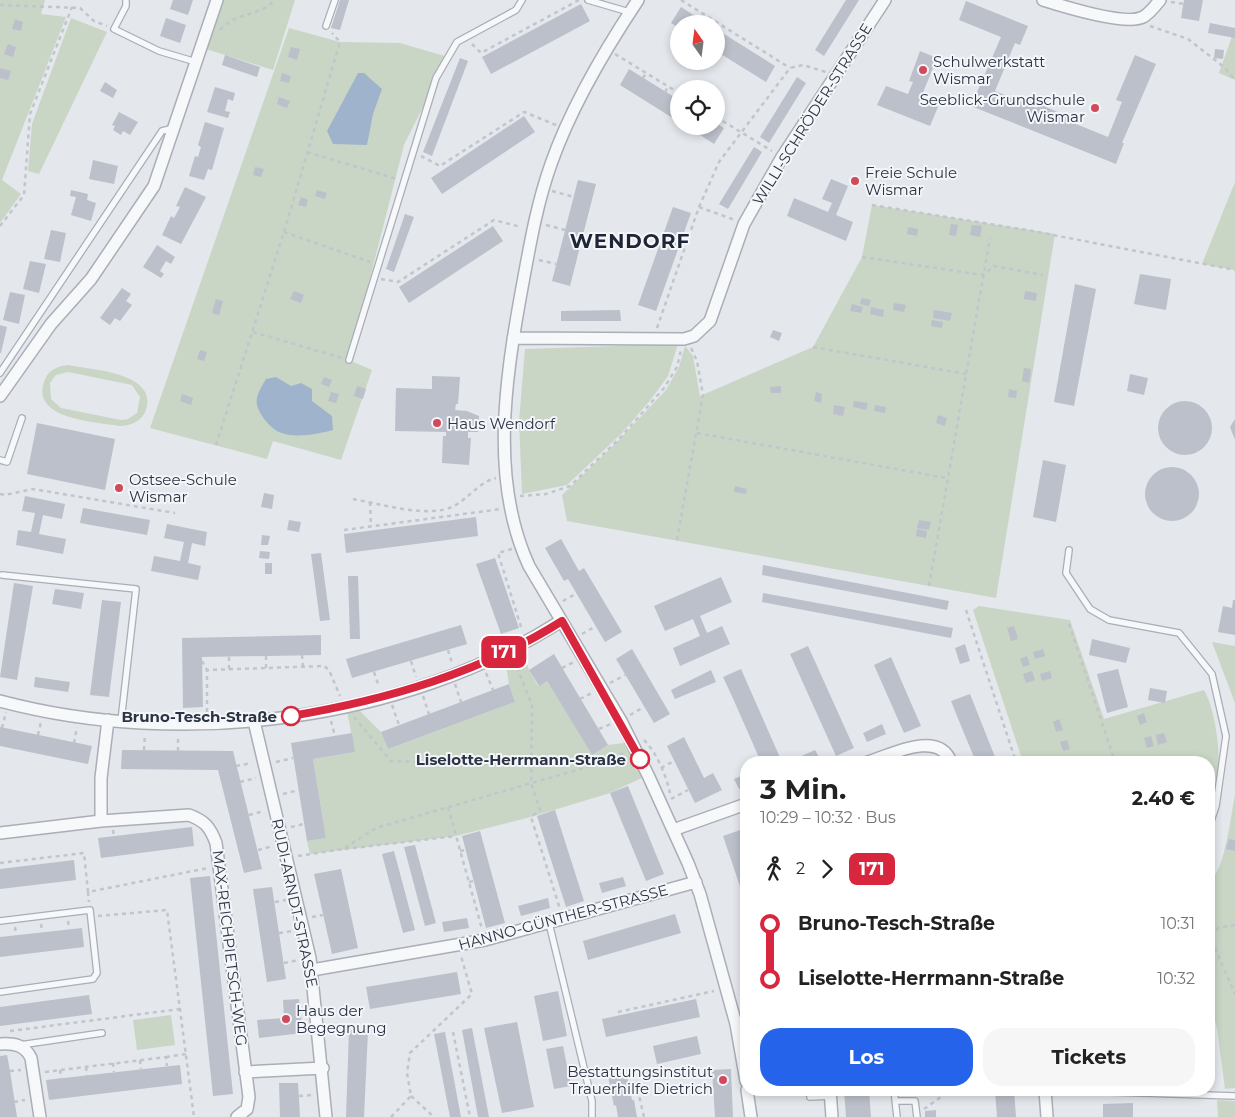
<!DOCTYPE html>
<html lang="de">
<meta charset="utf-8">
<style>
body{margin:0;font-family:Montserrat,sans-serif;background:#f6f6f6;color:#222;height:100vh;display:flex;flex-direction:column;font-size:19px;white-space:nowrap}
*{box-sizing:border-box;margin:0}
p{font-size:16px;color:#767676}
.icon{flex:none;width:28px;height:28px;fill:none;stroke:currentColor;stroke-width:2;stroke-linecap:round;stroke-linejoin:round}
.map{position:relative;flex:1;overflow:hidden}
.drawer{position:absolute;left:740px;top:756px;width:475px;height:340px;display:flex;flex-direction:column;background:#fff;border-radius:20px;box-shadow:0 2px 8px #0003}
.drawer>*{flex:none}
.badge{padding:0 10px;border-radius:8px;font-size:18px;line-height:32px}
.needle{width:32px;rotate:346deg}
.tools{position:absolute;left:670px;top:15px;display:grid;gap:10px}
.tools a{display:grid;place-items:center;width:55px;height:55px;border-radius:50%;background:#fff;box-shadow:0 2px 8px #0003;font-size:25px}
.map>.badge{position:absolute;translate:-50% -50%;box-shadow:0 0 0 2px #fff}
.legs{display:flex;align-items:center;gap:8px;height:55px;padding:0 20px;font-size:16px}
.legs p{margin-inline-start:auto}
.headline{display:flex;align-items:center;justify-content:space-between;height:85px;padding:0 20px}
h1{font-size:28px;font-weight:700;line-height:38px}
.action{display:flex;gap:10px;margin-top:auto;padding:10px 20px}
.action a{flex:1;height:58px;border-radius:20px;background:#2563eb;color:#fff;font-size:20px;font-weight:700;line-height:58px;text-align:center}
.action a+a{background:#f6f6f6;color:#222}
ul{padding:0 20px;list-style:none}
li{display:flex;align-items:center;gap:18px;height:55px;font-size:19px}
li i{display:grid;place-items:center;width:8px;height:100%;margin:0 6px;background:currentColor}
li i::after{content:'';width:12px;height:12px;margin:-6px;border:4px solid;border-radius:50%;background:#fff}
li p{margin-inline-start:auto}
li:first-child i{background:linear-gradient(#0000 50%,currentColor 0)}
li:last-child i{background:linear-gradient(currentColor 50%,#0000 0)}
.map>svg:first-child{display:block}
.green{fill:#c9d6c5;fill-rule:evenodd}
.water{fill:#9fb4cc}
.building{fill:#bbc0ca}
.lines{fill:none;stroke-linecap:round;stroke-linejoin:round}
.service-casing{stroke:#a9aeb7;stroke-width:8}
.minor-casing{stroke:#a9aeb7;stroke-width:14}
.path{stroke:#c2c5cb;stroke-width:2.5;stroke-dasharray:4 4;stroke-linecap:butt}
.service{stroke:#f7f8fa;stroke-width:5.5}
.minor{stroke:#f7f8fa;stroke-width:11}
.line-1-casing{stroke:#fff;stroke-width:11}
.line-1{stroke:#d7263d;stroke-width:8}
.poi-dot{fill:#d1495b;stroke:#f4f6f9;stroke-width:2}
.stop-1-dot{fill:#fff;stroke:#d7263d;stroke-width:2.5}
.labels{text-anchor:middle;dominant-baseline:central;stroke-width:4;stroke-linejoin:round;paint-order:stroke}
.poi-label{font-size:15px;fill:#2b3445;stroke:#f4f6f9;text-anchor:start}
.street-label{font-size:15px;fill:#2b3445;stroke:#f4f6f9}
.stop-label{font-size:15px;font-weight:bold;fill:#2b3445;stroke:#f4f6f9;text-anchor:end}
.district-label{font-size:20px;font-weight:bold;letter-spacing:1px;fill:#1d2536;stroke:#f4f6f9}
</style>
<div class="map">
<svg width="1235" height="1117" viewBox="0 0 1235 1117">
<rect width="100%" height="100%" fill="#e4e7ec"/>
<path class="green" d="M0,0H45L41,14L66,17L2,180L21,194L0,223Z
M223,0H295L273,70L206,49Z
M71,18L107,32L39,174L28,171L32,124Z
M289,28L340,42L400,43L448,57L404,145L349,360L372,370L341,460L273,441L267,459L150,428Z
M1235,28V80L1219,73Z
M1235,182V270L1202,264Z
M872,205L1055,234L996,598L567,521L562,495L616,443L666,390L679,367L685,346L693,356L700,396L813,347L862,257Z
M678,344L668,376L652,398L622,433L567,485L522,494L519,421L525,349Z
M68,365C91,370 158,372 146,410C142,421 132,425 121,426C98,422 31,420 44,382C47,371 57,366 68,365ZM68,372L132,385L140,397L137,413L128,419L121,420L61,408L51,399L50,383L56,375Z
M979,606L1070,620L1104,719L1204,690C1214,706 1221,750 1218,770C1216,779 1212,787 1209,796V762H1023L973,610Z
M1212,642L1235,646V703Z
M520,644L529,670L538,686L547,681L592,755L608,745L632,742L648,775L610,793L531,817L456,836L310,854L307,841L326,838L313,759L355,752L346,706L353,704L381,732L388,749L515,702L509,684L504,652Z
M1235,795V1088L1225,1089L1217,1028L1209,1000V883C1226,867 1230,819 1235,795Z
M171,1015L175,1045L137,1050L133,1020Z
M1217,1100L1235,1101V1117H1218Z"/>
<path class="water" d="M358,73H364L382,89L373,114L367,145L333,144L327,131Z
M276,377L291,386L301,383L312,389V401L332,416L333,430C318,434 294,439 279,432C270,428 259,414 257,405C255,396 262,386 266,379Z"/>
<path class="building" d="M173,0H193L188,15L170,9Z
M340,0H349L340,30L331,28Z
M846,0H859L824,56L815,50Z
M1184,0H1203L1199,21L1181,18Z
M966,1L1028,26L1020,45L1015,43L995,91L1037,108L1039,104L1067,116L1066,120L1108,137L1122,102L1116,100L1135,55L1156,64L1122,143H1124L1116,164L971,106L1001,37L959,20Z
M581,4L590,21L491,74L482,57Z
M681,7L692,14L707,24H679V28L671,23Z
M166,18L186,25L180,43L160,36Z
M15,19L23,22L21,31L12,29Z
M1210,23L1235,28V38L1208,33Z
M716,29L775,66L766,82L716,51Z
M8,44L16,47L13,57L4,54Z
M291,47L300,49L297,60L288,57Z
M1215,49L1224,50L1223,59L1214,58Z
M920,51L937,58L920,100L938,107L930,126L877,105L886,86L908,94L913,82L909,81Z
M225,55L260,67L257,77L222,65Z
M460,58L468,61L432,156L423,152Z
M0,68L11,71L8,80L0,78Z
M629,69L679,100V122L620,85Z
M282,73L291,76L289,83L280,81Z
M797,77L806,83L769,143L760,137Z
M105,82L117,90L113,98L100,91Z
M215,87L235,93L233,101L228,99L225,111L230,112L228,118L207,112Z
M279,97L290,101L287,108L277,104Z
M119,112L138,122L130,135L123,131L121,135L113,130L115,126L112,125Z
M524,116L535,132L442,194L431,178Z
M205,122L224,128L212,170L208,169L204,180L189,176L195,156L198,157L201,147L198,145Z
M716,123L724,128L714,144L686,126H716Z
M754,147L762,152L728,209L719,204Z
M93,160L118,166L114,184L89,179Z
M255,167L264,169L261,177L253,175Z
M831,179L848,186L836,215L853,222L846,241L787,216L794,198L828,212L832,203L822,199Z
M578,180L596,184L570,286L552,281Z
M185,187L206,197L181,244L162,235L171,216L174,218L180,207L176,206Z
M71,190L88,194L87,200L96,203L91,221L71,215L76,197L70,196Z
M317,190L327,193L325,199L315,196Z
M301,197L308,200L306,207L298,205Z
M673,207L691,213L656,311L638,305Z
M405,214L414,217L394,272L386,269Z
M951,224L958,225L956,236L949,235Z
M972,225L982,226L980,237L970,235Z
M493,226L503,241L409,303L399,287Z
M908,227L918,229L917,236L907,234Z
M51,230L66,233L60,262L44,259Z
M157,245L175,257L171,264L166,261L160,271L164,274L161,278L143,267Z
M30,261L46,264L39,293L23,289Z
M1140,274L1171,279L1166,310L1134,304Z
M1075,284L1096,289L1074,406L1054,402Z
M122,288L131,294L126,301L132,305L120,321L115,318L110,325L100,318Z
M294,291L304,295L301,303L290,299Z
M1025,291L1037,293L1036,301L1024,299Z
M10,292L25,295L19,324L3,320Z
M862,298L871,300L869,306L860,304Z
M216,299L223,301L219,315L212,313Z
M894,303L906,305L904,312L893,310Z
M852,304L863,307L861,313L850,311Z
M871,307L884,310L883,317L870,314Z
M620,310L621,321H561V311Z
M934,310L952,313L950,321L933,318Z
M932,320L943,322L942,328L931,326Z
M0,325L7,327L1,353H0Z
M773,330L782,333L779,341L770,337Z
M200,350L207,352L204,361L197,359Z
M1024,368L1031,369L1029,383L1022,381Z
M1130,374L1148,378L1144,395L1127,391Z
M432,376L460,377L458,404H456L455,410L467,411L479,416L478,432H468V438H471L469,465L442,463L443,436H446V432L395,431L396,388L432,389Z
M324,377L332,380L329,387L321,384Z
M357,386L366,389L363,399L354,396Z
M781,386V393H771L770,387Z
M1009,389L1017,391L1016,398L1008,397Z
M331,392L339,394L336,403L328,401Z
M816,392L822,394L821,403L814,401Z
M182,394L193,398L191,405L180,401Z
M854,401L868,403L866,410L853,407Z
M1158 428a27 27 0 1 1 54 0a27 27 0 1 1-54 0Z
M834,405L845,407L843,416L833,414Z
M875,405L886,407L885,413L874,411Z
M938,415L947,418L945,426L936,423Z
M1235,419V440L1230,427Z
M37,423L115,439L105,490L27,474Z
M1043,460L1066,465L1056,522L1033,517Z
M1145 494a27 27 0 1 1 54 0a27 27 0 1 1-54 0Z
M735,486L747,489L746,494L734,492Z
M264,493L274,495L272,509L261,507Z
M25,496L65,504L62,519L43,515L39,534L66,539L63,554L16,545L18,530L31,532L35,513L22,511Z
M83,508L150,520L147,535L80,523Z
M476,517L478,536L346,553L344,534Z
M289,520L301,522L299,532L287,530Z
M919,520L931,522L929,530L917,528Z
M167,524L207,532L205,546L192,543L188,563L201,566L198,580L151,571L154,556L180,561L184,542L164,538Z
M917,529L927,531L926,538L916,536Z
M262,535L270,536L268,545H261Z
M561,539L579,571L584,568L622,632L605,642L568,579L564,581L545,548Z
M260,551L270,552L269,559L259,558Z
M321,553L330,620L320,621L311,554Z
M495,558L519,628L501,634L476,564Z
M265,563H272V574H265Z
M763,565L949,601L947,610L762,575Z
M348,576H358L360,639H350Z
M721,577L732,602L700,616L707,633L722,626L730,644L680,666L673,648L700,636L693,619L665,631L654,606Z
M14,583L33,586L17,680L0,677Z
M55,589L84,593L81,609L52,604Z
M763,593L953,628L951,638L762,602Z
M102,600L121,602L109,697L90,695Z
M1233,600H1235V635L1218,632L1223,606L1232,608Z
M461,625L467,644L352,678L346,659Z
M1014,626L1018,639L1011,641L1007,628Z
M321,635V655L202,657L203,707L183,708L182,638Z
M1092,639L1130,648L1126,663L1089,655Z
M965,644L970,661L960,664L955,648Z
M808,646L854,748L836,756L790,654Z
M632,649L670,714L654,723L616,659Z
M1043,649L1045,656L1035,659L1033,652Z
M554,654L608,745L592,755L547,681L539,686L529,670Z
M1027,656L1030,665L1023,667L1020,659Z
M891,657L921,726L904,733L874,665Z
M741,669L782,762H761L731,694L723,677Z
M1118,669L1128,707L1107,713L1097,674Z
M711,670L716,682L675,699L671,690Z
M1032,671L1035,680L1026,683L1023,674Z
M1050,671L1052,678L1042,681L1040,674Z
M35,677L70,682L68,692L34,687Z
M509,684L515,702L388,749L381,732Z
M1150,688L1167,691L1165,703L1148,700Z
M970,694L997,762H976L959,721L951,701Z
M1144,713L1147,722L1140,725L1137,716Z
M1059,719L1063,730L1056,732L1053,722Z
M882,724L886,734L867,742L863,733Z
M0,727L92,746L88,764L0,746Z
M352,733L355,752L313,759L326,838L307,841L291,743Z
M1164,733L1167,742L1158,745L1156,735Z
M1151,736L1154,746L1147,748L1144,738Z
M684,737L704,778L713,773L722,790L695,803L667,746Z
M1067,740L1070,749L1063,751L1060,742Z
M122,750L233,751L262,869L244,873L218,770L121,769Z
M815,750L820,759L812,762H799L797,758Z
M746,774V785L739,789L734,779Z
M628,786L664,874L646,881L610,793Z
M555,810L584,901L566,907L537,816Z
M192,827L194,846L101,858L98,838Z
M746,828V904L723,836Z
M480,831L505,923L486,928L462,836Z
M1229,839L1235,840V851L1226,849Z
M415,845L436,923L425,926L404,847Z
M394,851L415,930L403,933L382,854Z
M74,860L76,880L0,889V869Z
M341,869L358,948L332,954L314,874Z
M210,876L233,1094L213,1096L190,878Z
M623,877L626,886L602,893L599,883Z
M272,887L286,979L267,982L253,889Z
M548,898L550,908L521,916L518,906Z
M675,914L681,933L588,960L583,941Z
M467,918L469,928L444,932L442,922Z
M82,928L84,947L0,957V937Z
M457,972L461,994L370,1009L366,987Z
M558,991L567,1036L543,1041L534,996Z
M89,995L92,1014L0,1026V1007Z
M299,999L303,1033L259,1038L257,1020L284,1018L283,1000Z
M696,999L700,1017L606,1037L602,1019Z
M517,1022L534,1107L502,1113L484,1028Z
M472,1028L489,1117H478L462,1030Z
M349,1030L368,1031L364,1117H346Z
M445,1032L461,1117H450L434,1034Z
M697,1036L701,1054L657,1064L653,1046Z
M563,1046L571,1086L554,1089L546,1049Z
M7,1055L10,1071L17,1117H0V1056Z
M180,1065L182,1084L49,1100L46,1080Z
M731,1069L733,1117H715L712,1070Z
M626,1072L632,1100H634L637,1117H618L616,1105L614,1106L608,1076Z
M279,1083H298L300,1117H280Z
M844,1090H869L871,1117H846Z
M995,1090H1014L1016,1117H997Z
M1133,1103V1117H1103V1104Z
M936,1110V1117H925V1111Z"/>
<g class="lines">
<g class="service-casing">
<path id="service" d="M126,0V6L114,29L159,51L196,62
M588,0L629,12
M326,26L335,0
M349,360L436,78L457,42L516,10L522,0
M0,373L162,131L174,128
M0,460L7,462L22,418
M1069,550L1066,573L1090,609L1109,620L1179,633L1212,674L1226,736L1216,806L1209,827
M2,575L136,589L121,721
M0,921L90,910L97,973L93,979L0,992
M549,923L592,1101V1117
M20,1045L102,1033
M894,1090L897,1117
M1050,1090L1235,1096
M810,1097L831,1096
M896,1101H915L917,1117"/>
</g>
<g class="minor-casing">
<path id="minor" d="M638,0C604,51 571,107 551,164C536,206 529,250 521,293C505,382 490,481 529,566L621,721L648,775L688,863L700,894L736,1024L746,1081
M1043,0C1062,6 1126,26 1143,17C1149,14 1156,5 1160,0
M513,338L684,339L694,336L710,321L744,224L782,157L885,0
M0,396L51,324L91,279L154,186L217,0
M0,701C180,749 403,722 561,621
M254,721L310,958L326,1117
M868,762C890,755 939,729 951,762
M101,821L189,815C205,821 210,827 216,843L249,1097L247,1109L237,1117
M673,830L746,804
M0,833L101,821V778L108,720
M312,970L485,940L696,882
M0,1044C14,1043 25,1045 31,1058L40,1117
M245,1072L323,1068
M747,1090L751,1117
M830,1090L832,1117
M1045,1090L1047,1117"/>
</g>
<path class="path" d="M681,0L790,68
M1171,2L1184,4
M0,5L80,8L94,21L107,26
M1150,26L1188,39L1224,67L1235,80
M220,30C235,12 259,17 275,0
M472,44L481,53L579,0
M615,54L679,93
M643,78L646,73
M665,92L668,87
M716,117L772,151
M307,152L397,179
M421,156L440,166L524,112L556,125
M552,191L574,197
M872,205L1027,230L1235,270
M699,207L735,220
M546,225L565,230
M0,226L24,195L30,114L72,7
M284,232L370,262
M862,257L983,275L994,266L1043,275
M539,260L556,264
M381,279L398,282L494,220L521,227
M657,328L699,207L719,162L790,68L803,65L826,72
M253,332L342,358
M813,347L966,374
M697,433L946,478
M216,445L284,232L340,42L332,33
M0,494L5,495L33,489L175,513
M520,496L546,494L570,486L620,438L664,388L677,367L681,350
M353,499C381,504 429,519 454,506C469,498 479,482 496,478
M370,502L371,526
M344,530L501,509
M677,540L703,395L697,361L691,348
M512,549L498,553L522,630
M929,586L990,238
M563,601L577,593
M966,610L1016,762
M1069,624L1115,762
M582,634L596,626
M448,650L452,663
M302,655L303,666
M266,656V668
M229,657V669
M514,660L532,705L531,783L540,810L531,817L560,909
M202,661L207,670
M411,661L416,677
M562,668L574,662
M374,672L379,687
M486,673L493,690
M610,683L625,675
M455,684L461,702
M423,696L429,714
M580,699L592,693
M392,705L399,725
M207,712V670L324,666L329,670L340,696
M630,715L644,707
M354,717L391,761L531,765L597,764L626,752
M331,721L335,736
M2,728L6,712
M599,729L611,724
M38,735L41,722
M644,740C657,753 666,775 670,793
M74,743L77,727
M144,750L145,734
M178,751V735
M276,762L293,758
M236,766L252,763
M661,768L674,761
M240,782L256,778
M283,794L299,790
M671,799L688,790
M448,807L482,929
M249,815L264,811
M291,827L304,824
M113,830L114,836
M345,849L456,836
M258,850L273,846
M460,851L466,850
M298,856L343,849L376,828L594,765
M0,863L84,853L88,892L208,868
M469,882L474,881
M88,892L89,902
M275,902L286,900
M98,916L167,910L194,1117
M312,917L323,915
M68,921L69,929
M41,924L42,932
M1235,925L1218,928L1211,939L1235,994
M15,927L16,935
M279,933L293,931
M284,963L299,960
M741,1001L746,1000
M618,1012L714,991
M10,1031L180,1009
M453,1032L470,1117
M166,1057L186,1054
M140,1060L141,1069
M113,1063L114,1072
M86,1067L87,1076
M60,1070L61,1079
M10,1071L21,1070
M45,1072L166,1057L167,1066
M634,1074L644,1117
M299,1096L312,1095
M411,1096L434,1117
M14,1102L25,1100
M924,1109L951,1090
M391,1117L411,1096L407,1073L410,1053L472,994L461,956"/>
<use href="#service" class="service"/>
<use href="#minor" class="minor"/>
</g>
<g class="lines">
<g class="line-1-casing">
<path id="line-1" d="M291,716C386,700 480,673 562,621L640,759"/>
</g>
<use href="#line-1" class="line-1"/>
</g>
<g class="poi-dot">
<circle cx="923" cy="70" r="5"/>
<circle cx="1095" cy="108" r="5"/>
<circle cx="855" cy="181" r="5"/>
<circle cx="437" cy="423" r="5"/>
<circle cx="119" cy="488" r="5"/>
<circle cx="286" cy="1019" r="5"/>
<circle cx="723" cy="1080" r="5"/>
</g>
<g class="stop-1-dot">
<circle cx="291" cy="716" r="9"/>
<circle cx="640" cy="759" r="9"/>
</g>
<g class="labels">
<g class="poi-label">
<text x="933" y="61">Schulwerkstatt<tspan x="933" dy="17">Wismar</tspan></text>
<text x="1085" y="99" text-anchor="end">Seeblick-Grundschule<tspan x="1085" dy="17">Wismar</tspan></text>
<text x="865" y="172">Freie Schule<tspan x="865" dy="17">Wismar</tspan></text>
<text x="447" y="423">Haus Wendorf</text>
<text x="129" y="479">Ostsee-Schule<tspan x="129" dy="17">Wismar</tspan></text>
<text x="296" y="1010">Haus der<tspan x="296" dy="17">Begegnung</tspan></text>
<text x="713" y="1071" text-anchor="end">Bestattungsinstitut<tspan x="713" dy="17">Trauerhilfe Dietrich</tspan></text>
</g>
<g class="street-label">
<text transform="translate(812 114) rotate(-58)">WILLI-SCHRÖDER-STRASSE</text>
<text transform="translate(295 903) rotate(78)">RUDI-ARNDT-STRASSE</text>
<text transform="translate(563 917) rotate(-15)">HANNO-GÜNTHER-STRASSE</text>
<text transform="translate(230 948) rotate(83)">MAX-REICHPIETSCH-WEG</text>
</g>
<g class="stop-label">
<text x="277" y="716">Bruno-Tesch-Straße</text>
<text x="626" y="759">Liselotte-Herrmann-Straße</text>
</g>
<g class="district-label">
<text x="630" y="241">WENDORF</text>
</g>
</g>
</svg>
<div class="tools">
<a><svg class="needle" viewBox="-14 -14 28 28"><path d="M0-13l5 13h-10z" fill="#e53935"/><path d="M0 13l5-13h-10z" fill="#767676"/></svg></a>
<a><svg class="icon" aria-label="locate" viewBox="0 0 24 24"><circle cx="12" cy="12" r="6"/><path d="M12 2v4M12 18v4M2 12h4M18 12h4"/></svg></a>
</div>
<b class="badge" style="left:504px;top:652px;background:#d7263d;color:#fff">171</b>
<section class="drawer">
<div class="headline"><div><h1>3 Min.</h1><p>10:29 – 10:32 · Bus</p></div><b>2.40 €</b></div>
<div class="legs"><svg class="icon" aria-label="walk" viewBox="0 0 24 24"><circle cx="13" cy="4" r="2"/><path d="M13 8l-2 6 4 7M11 14l-3 7M7 12l3-4h3l4 4"/></svg>2<svg class="icon" aria-label="forward" viewBox="0 0 24 24"><path d="M9 5l7 7-7 7"/></svg><b class="badge" style="background:#d7263d;color:#fff">171</b></div>
<ul>
<li><i style="color:#d7263d"></i><b>Bruno-Tesch-Straße</b><p>10:31</p></li>
<li><i style="color:#d7263d"></i><b>Liselotte-Herrmann-Straße</b><p>10:32</p></li>
</ul>
<div class="action"><a>Los</a><a>Tickets</a></div>
</section>
</div>
